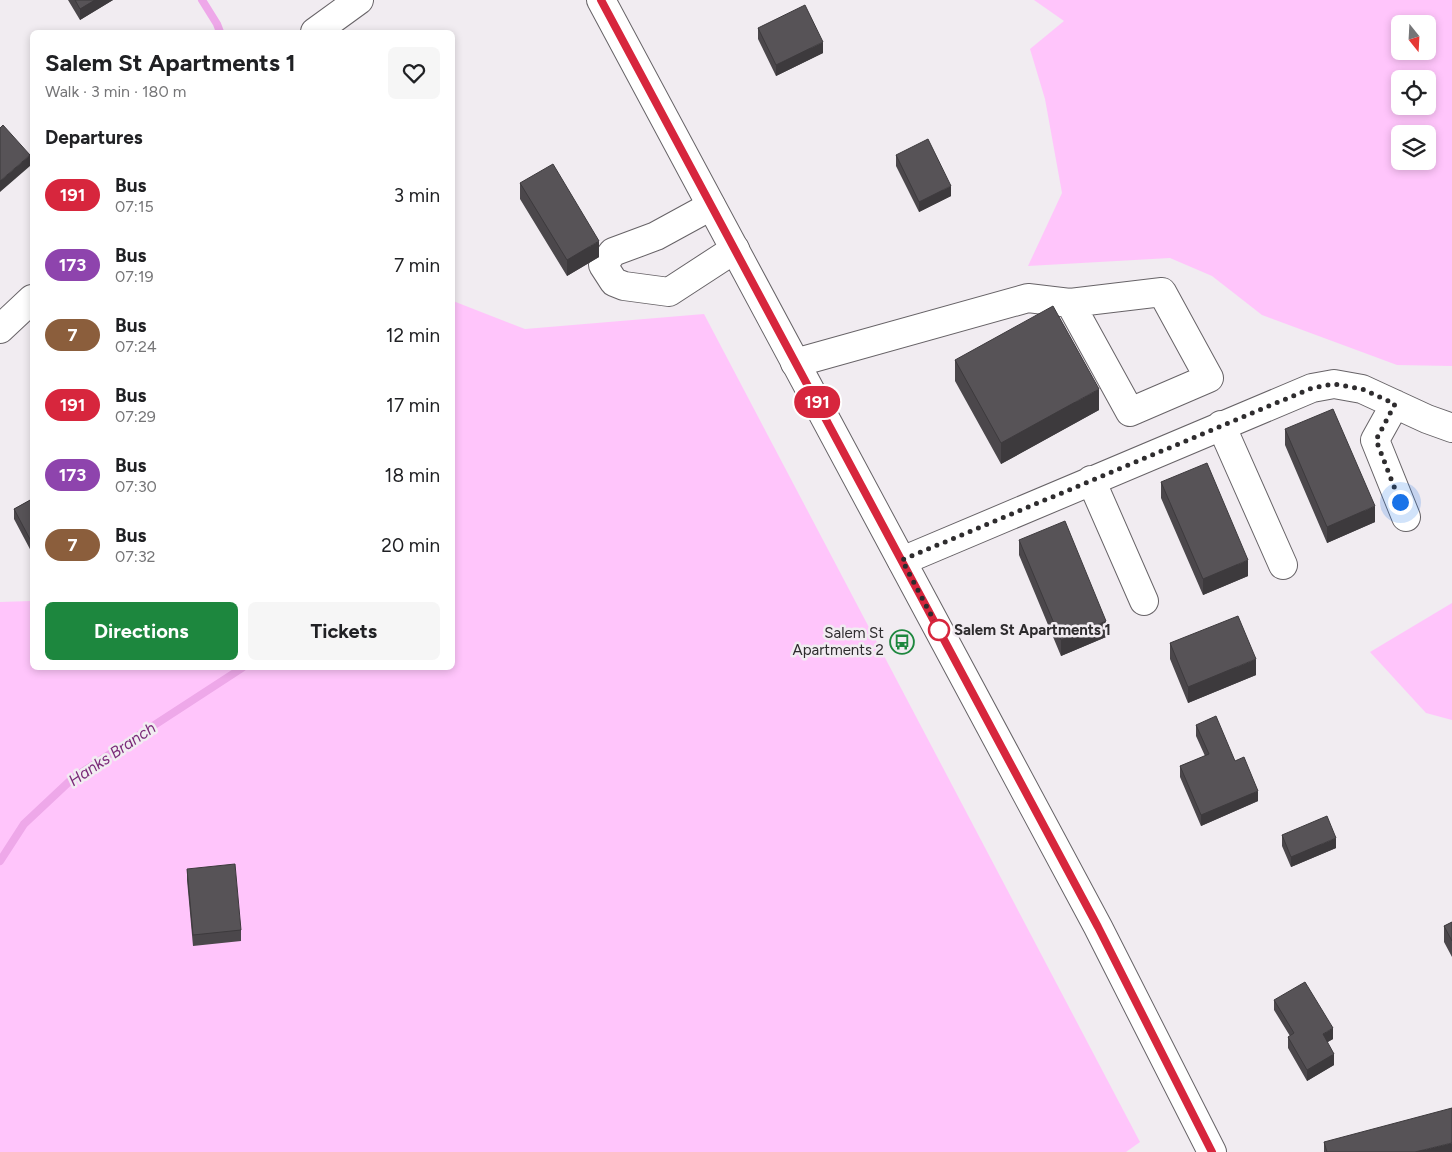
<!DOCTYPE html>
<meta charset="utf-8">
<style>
body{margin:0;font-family:Figtree,sans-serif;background:#f6f6f6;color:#202124;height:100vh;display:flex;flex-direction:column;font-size:19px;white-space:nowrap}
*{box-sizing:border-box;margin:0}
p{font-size:16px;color:#757577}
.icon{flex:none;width:28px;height:28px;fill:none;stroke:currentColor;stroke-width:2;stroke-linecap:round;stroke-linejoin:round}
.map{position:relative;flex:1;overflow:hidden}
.sheet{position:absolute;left:30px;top:30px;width:425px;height:640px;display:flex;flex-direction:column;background:#fff;border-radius:8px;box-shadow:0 2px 8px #0003}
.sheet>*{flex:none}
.badge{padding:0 10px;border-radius:16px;font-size:18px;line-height:32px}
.needle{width:32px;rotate:162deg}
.controls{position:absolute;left:1391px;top:15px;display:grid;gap:10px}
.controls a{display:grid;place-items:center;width:45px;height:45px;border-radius:8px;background:#fff;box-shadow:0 2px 8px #0003;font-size:25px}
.you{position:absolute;width:25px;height:25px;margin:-12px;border:4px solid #fff;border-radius:50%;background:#1a73e8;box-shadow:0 0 0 8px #1a73e833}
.map>.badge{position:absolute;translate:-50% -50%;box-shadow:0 0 0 2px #fff}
h2{padding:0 15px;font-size:19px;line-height:45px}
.round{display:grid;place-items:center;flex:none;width:52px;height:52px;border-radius:8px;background:#f6f6f6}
.headline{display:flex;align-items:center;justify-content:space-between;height:85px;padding:0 15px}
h1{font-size:24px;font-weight:700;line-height:38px}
.button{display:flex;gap:10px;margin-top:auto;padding:10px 15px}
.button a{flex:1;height:58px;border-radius:8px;background:#1d873e;color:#fff;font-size:20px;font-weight:700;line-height:58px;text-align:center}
.button a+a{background:#f6f6f6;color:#202124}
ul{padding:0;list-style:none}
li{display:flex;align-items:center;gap:15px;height:70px;padding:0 15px}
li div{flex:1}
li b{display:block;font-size:19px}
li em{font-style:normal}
li .badge{min-width:55px;font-weight:700;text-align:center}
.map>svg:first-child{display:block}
.green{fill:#ffc5fb;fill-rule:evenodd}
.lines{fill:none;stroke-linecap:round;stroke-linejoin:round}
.stream{stroke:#eea8e9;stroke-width:8}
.minor-casing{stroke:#676367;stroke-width:30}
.major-casing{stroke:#676367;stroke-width:30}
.minor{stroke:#fff;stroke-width:28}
.major{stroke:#fff;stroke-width:28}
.wall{fill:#4b474b}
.shaded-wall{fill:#3d3a3d}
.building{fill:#575357;stroke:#3d3a3d}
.line-casing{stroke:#fff;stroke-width:11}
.line{stroke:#d7263d;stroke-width:8}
.walk{stroke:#2e2c2e;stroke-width:5;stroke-dasharray:0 9}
.stop-dot{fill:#fff;stroke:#d7263d;stroke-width:2.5}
.labels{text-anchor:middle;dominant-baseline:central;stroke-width:5;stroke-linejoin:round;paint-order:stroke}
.stop-label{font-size:15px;font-weight:bold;fill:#2e2c2e;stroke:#f1ecf1;text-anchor:start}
.poi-label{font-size:15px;fill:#2e2c2e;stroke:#f1ecf1;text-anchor:end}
.water-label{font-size:16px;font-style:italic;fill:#7a2a78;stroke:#f1ecf1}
</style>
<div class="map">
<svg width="1452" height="1152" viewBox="0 0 1452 1152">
<rect width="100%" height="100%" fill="#f1ecf1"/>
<path class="green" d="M1034,0H1452V366L1397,365L1262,315L1212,276L1170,258L1028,266L1062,193L1045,99L1030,49L1064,21ZM1400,24H1428V51H1400ZM1400,79H1428V106H1400ZM1400,134H1428V161H1400Z
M453,301L525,329L704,314L1140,1142L1126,1152H0V602L32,601V668H452Z
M1452,603V720L1426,713L1370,652Z"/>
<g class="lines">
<path class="stream" d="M202,0L217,24L220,32
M0,861L24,824L73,778L242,668"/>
<g class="minor-casing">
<path id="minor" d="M315,32L359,0
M711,206L656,236L613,252L603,265L614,282L624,286L669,292L735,249
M0,329L32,299
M795,363L1028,298L1070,303L1130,412L1209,378L1162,292L1070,303
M1395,404L1375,440L1406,517
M1221,425L1283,565
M1091,480L1144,601
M902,561L1312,388L1334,384L1362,389L1427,419L1452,428"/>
</g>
<g class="major-casing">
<path id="major" d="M601,0L1098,927L1212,1152"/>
</g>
<use href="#minor" class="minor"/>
<use href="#major" class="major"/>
</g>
<path class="wall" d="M68,0H113L80,20Z
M758,28L823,53L776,76L758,39Z
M896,155L951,196L919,212L896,166Z
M520,183L599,257L567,276L520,199Z
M955,360L1099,410L1001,464L955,381Z
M1285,429L1375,522L1327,543L1285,445Z
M1161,482L1248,576L1203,595L1161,498Z
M32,499V553L14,519V509Z
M1019,540L1106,637L1061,656L1019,555Z
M1170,643L1256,675L1188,703L1170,659Z
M1196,725L1235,761L1258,801L1201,826L1180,777V766L1205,756L1196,736Z
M1282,835L1336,848L1291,867L1282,846Z
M187,869L241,930V941L193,946L187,880Z
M1452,922V957L1444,942V926Z
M1274,1000L1333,1039L1327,1042L1334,1065L1307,1081L1288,1048V1037L1290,1036L1274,1010Z
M1324,1142L1452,1152H1324Z"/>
<path class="shaded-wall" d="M95,0H113L80,20V9Z
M823,42V53L776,76V65Z
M30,155V166L0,192V181Z
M951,186V196L919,212V202Z
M599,241V257L567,276V260Z
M1099,389V410L1001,464V443Z
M1375,506V522L1327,543V527Z
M1248,560V576L1203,595V579Z
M1106,621V637L1061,656V640Z
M1256,659V675L1188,703V687Z
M1258,791V801L1201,826V815Z
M1336,838V848L1291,867V857Z
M1333,1028V1039L1323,1045V1034Z
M1334,1054V1065L1307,1081V1070Z
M1452,1143V1152H1415Z"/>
<path class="building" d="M75,0H95L80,9Z
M805,5L823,42L776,65L758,28Z
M3,125L30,155L0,181V128Z
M928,139L951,186L919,202L896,155Z
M553,164L599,241L567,260L520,183Z
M1053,306L1099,389L1001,443L955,360Z
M1333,409L1375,506L1327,527L1285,429Z
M1207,463L1248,560L1203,579L1161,482Z
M32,499V543L14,509Z
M1065,521L1106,621L1061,640L1019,540Z
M1238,616L1256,659L1188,687L1170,643Z
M1216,716L1235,761L1244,757L1258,791L1201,815L1180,766L1209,754L1196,725Z
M1327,816L1336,838L1291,857L1282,835Z
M235,864L241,930L193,935L187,869Z
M1452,922V941L1444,926Z
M1305,982L1333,1028L1323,1034L1334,1054L1307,1070L1288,1037L1294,1033L1274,1000Z
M1452,1108V1143L1415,1152H1327L1324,1142Z"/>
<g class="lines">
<g class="line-casing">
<path id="line" d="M601,0L1098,927L1212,1152"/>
</g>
<use href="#line" class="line"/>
<path class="walk" d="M939,630L902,560L1312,388L1334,384L1362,389L1395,404L1376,440L1400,502"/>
</g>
<defs>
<g id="bus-ring" transform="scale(1.25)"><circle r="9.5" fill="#f1ecf1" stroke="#1d873e" stroke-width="1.5"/><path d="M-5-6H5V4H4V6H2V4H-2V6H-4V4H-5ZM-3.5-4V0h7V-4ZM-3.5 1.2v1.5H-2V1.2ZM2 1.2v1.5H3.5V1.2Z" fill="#1d873e"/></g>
</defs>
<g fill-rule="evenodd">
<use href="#bus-ring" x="902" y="642"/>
</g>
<circle class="stop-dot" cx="939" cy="630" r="10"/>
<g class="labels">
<g class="stop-label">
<text x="954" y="630">Salem St Apartments 1</text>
</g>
<g class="poi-label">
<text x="884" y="633">Salem St<tspan x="884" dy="17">Apartments 2</tspan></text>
</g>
<g class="water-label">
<text transform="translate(112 754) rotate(-34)">Hanks Branch</text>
</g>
</g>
</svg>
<div class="controls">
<a><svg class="needle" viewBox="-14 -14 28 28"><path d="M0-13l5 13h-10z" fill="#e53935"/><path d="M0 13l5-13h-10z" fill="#757577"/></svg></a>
<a><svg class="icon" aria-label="locate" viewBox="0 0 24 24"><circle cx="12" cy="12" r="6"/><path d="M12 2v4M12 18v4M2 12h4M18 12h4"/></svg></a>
<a><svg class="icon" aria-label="layers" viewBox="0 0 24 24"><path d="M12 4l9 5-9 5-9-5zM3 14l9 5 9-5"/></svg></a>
</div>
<div class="you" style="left:1400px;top:502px"></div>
<b class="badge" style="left:817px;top:402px;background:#d7263d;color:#fff">191</b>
<section class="sheet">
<div class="headline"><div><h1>Salem St Apartments 1</h1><p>Walk · 3 min · 180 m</p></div><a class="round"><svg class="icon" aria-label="heart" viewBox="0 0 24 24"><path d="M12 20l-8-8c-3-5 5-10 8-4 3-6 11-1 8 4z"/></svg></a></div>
<h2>Departures</h2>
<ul>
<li><span class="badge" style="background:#d7263d;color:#fff">191</span><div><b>Bus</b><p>07:15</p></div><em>3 min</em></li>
<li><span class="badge" style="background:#8e44ad;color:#fff">173</span><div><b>Bus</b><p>07:19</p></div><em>7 min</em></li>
<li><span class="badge" style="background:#8b5e3c;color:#fff">7</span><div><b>Bus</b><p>07:24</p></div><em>12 min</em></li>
<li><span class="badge" style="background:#d7263d;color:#fff">191</span><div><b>Bus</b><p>07:29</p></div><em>17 min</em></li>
<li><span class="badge" style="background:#8e44ad;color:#fff">173</span><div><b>Bus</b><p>07:30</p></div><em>18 min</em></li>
<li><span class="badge" style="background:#8b5e3c;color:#fff">7</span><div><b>Bus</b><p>07:32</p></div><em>20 min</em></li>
</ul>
<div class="button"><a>Directions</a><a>Tickets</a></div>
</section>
</div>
